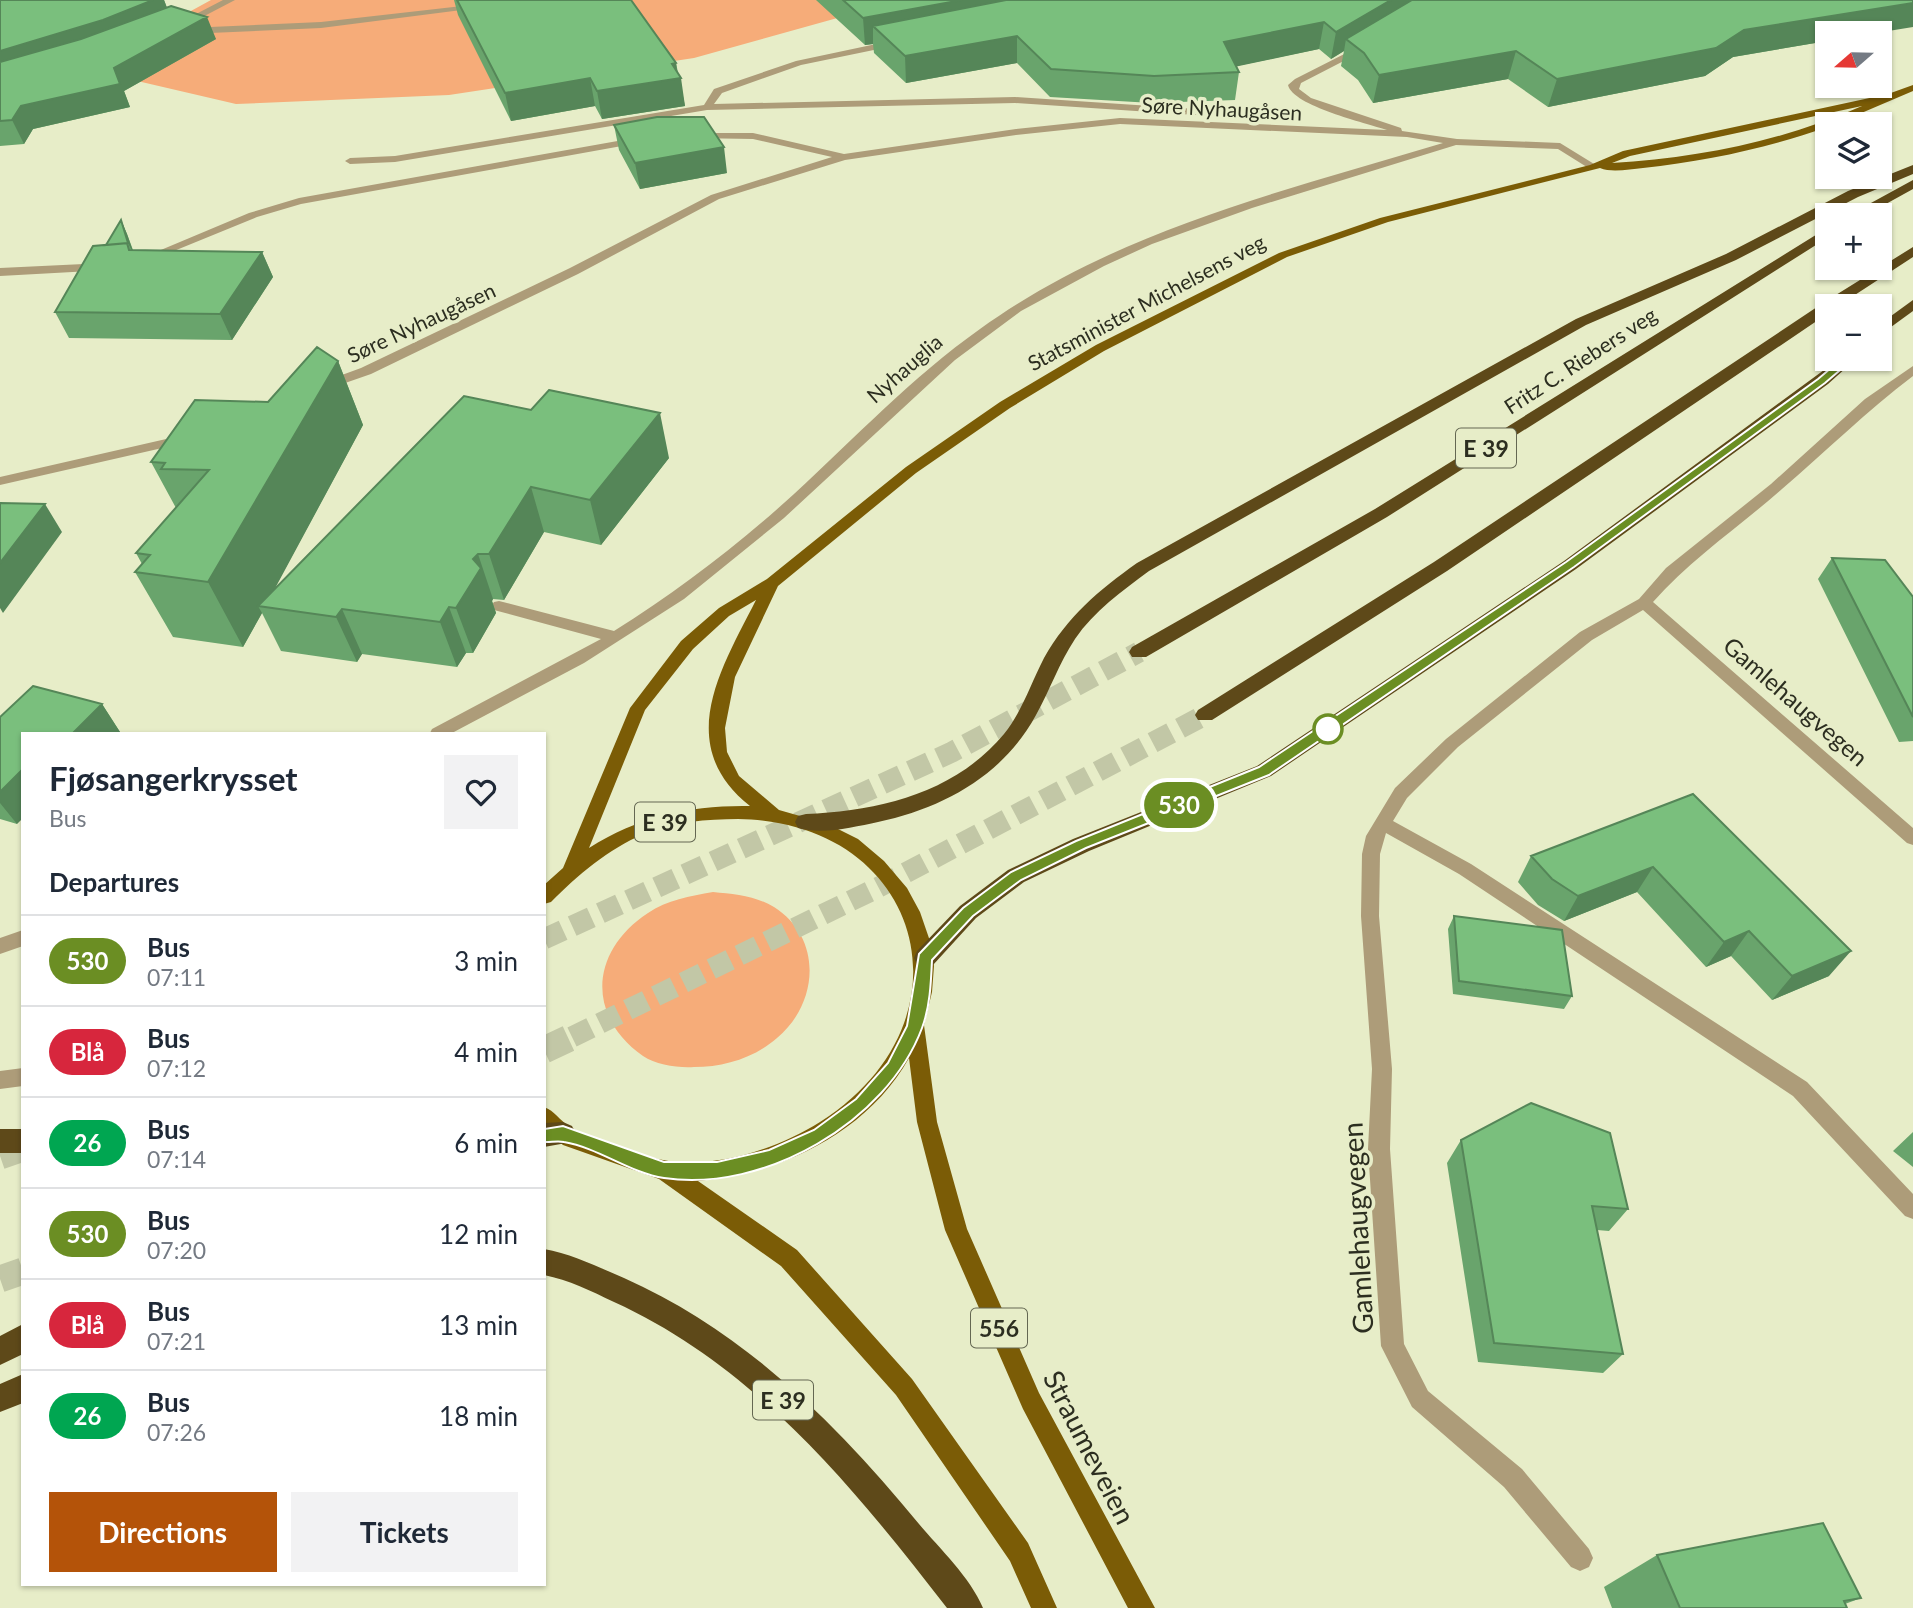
<!DOCTYPE html>
<meta charset="utf-8">
<style>
body{margin:0;font-family:Lato,sans-serif;background:#f2f2f3;color:#1f2937;height:100vh;display:flex;flex-direction:column;font-size:26px;white-space:nowrap}
*{box-sizing:border-box;margin:0}
p{font-size:23px;color:#747a83}
.icon{flex:none;width:38px;height:38px;fill:none;stroke:currentColor;stroke-width:2;stroke-linecap:round;stroke-linejoin:round}
.map{position:relative;flex:1;overflow:hidden}
.panel{position:absolute;left:21px;top:732px;width:525px;height:854px;display:flex;flex-direction:column;background:#fff;border-radius:0px;box-shadow:0 2px 5px #0004}
.panel>*{flex:none}
.badge{padding:0 14px;border-radius:23px;font-size:24px;line-height:46px}
.needle{width:46px;rotate:250deg}
.controls{position:absolute;left:1815px;top:21px;display:grid;gap:14px}
.controls a{display:grid;place-items:center;width:77px;height:77px;border-radius:0px;background:#fff;box-shadow:0 2px 5px #0004;font-size:35px}
.map>.badge{position:absolute;translate:-50% -50%;box-shadow:0 0 0 4px #fff}
h2{padding:0 28px;font-size:26px;line-height:63px}
.round{display:grid;place-items:center;flex:none;width:74px;height:74px;border-radius:0px;background:#f2f2f3}
.overview{display:flex;align-items:center;justify-content:space-between;height:119px;padding:0 28px}
h1{font-size:33px;font-weight:700;line-height:52px}
.cta{display:flex;gap:14px;margin-top:auto;padding:14px 28px}
.cta a{flex:1;height:80px;border-radius:0px;background:#b45309;color:#fff;font-size:28px;font-weight:700;line-height:80px;text-align:center}
.cta a+a{background:#f2f2f3;color:#1f2937}
ul{padding:0;list-style:none}
li{display:flex;align-items:center;gap:21px;height:91px;padding:0 28px;border-top:2px solid #e0e1e3}
li div{flex:1}
li b{display:block;font-size:26px}
li em{font-style:normal}
li .badge{min-width:77px;font-weight:700;text-align:center}
.map>svg:first-child{display:block}
.green{fill:#f6ac79}
.lines{fill:none;stroke-linecap:round;stroke-linejoin:round}
.highway-tunnel-far1{stroke:#c2c7a6;stroke-width:21;stroke-dasharray:21 10;stroke-linecap:butt}
.highway-tunnel{stroke:#c2c7a6;stroke-width:27;stroke-dasharray:27 14;stroke-linecap:butt}
.minor{fill:#ad9c79;fill-rule:evenodd}
.major{fill:#7b5c06;fill-rule:evenodd}
.highway{fill:#5e4919;fill-rule:evenodd}
.wall{fill:#69a46c}
.shaded-wall{fill:#558658}
.building{fill:#7abf7d;stroke:#558658;stroke-width:2}
.line{fill:#6b8e23;stroke:#fff;stroke-width:2}
.stop-dot{fill:#fff;stroke:#6b8e23;stroke-width:3.5}
.labels{text-anchor:middle;dominant-baseline:central;stroke-width:7;stroke-linejoin:round;paint-order:stroke}
.far-street-label{font-size:21px;fill:#2c2e20;stroke:#e7edc8}
.shield{fill:#e7edc8;stroke:#646752;stroke-width:2}
.shield-label{font-size:23px;font-weight:bold;fill:#2c2e20}
.street-label{font-size:24px;fill:#2c2e20;stroke:#e7edc8}
.near-street-label{font-size:28px;fill:#2c2e20;stroke:#e7edc8}
</style>
<div class="map">
<svg width="1913" height="1608" viewBox="0 0 1913 1608">
<rect width="100%" height="100%" fill="#e7edc8"/>
<path class="green" d="M211,0H902L694,58L449,95L236,104L133,80L169,23Z
M713,892C734,894 756,896 774,907C823,938 819,1003 777,1038C754,1058 724,1067 694,1067C678,1068 656,1065 643,1056C586,1016 590,951 648,913C667,900 690,896 713,892Z"/>
<g class="lines">
<path class="highway-tunnel-far1" d="M544,939L952,752L1139,652
M572,1037L877,888L1205,715"/>
<path class="highway-tunnel" d="M544,1050L576,1035
M0,1156L23,1148
M0,1279L23,1271"/>
<path class="minor" d="M223,0H235L191,23L210,27L321,22L480,4L485,7L321,28L210,33L188,28L187,25L180,28L175,25Z
M895,40L898,41V45L801,65L722,93L714,104L1015,97L1196,109L1201,112L1196,115L1015,103L707,110L395,162L350,164L345,161L350,158L395,156L704,105L714,89L796,61Z
M1362,45L1367,48L1365,50L1301,83L1299,89L1311,98L1401,128L1402,131L1457,139L1560,143L1599,167L1590,169L1558,149L1456,145L1252,208L1152,244L1104,266L1021,311L955,360L784,518L684,599L584,663L452,733H430L432,729L601,639L494,610L491,606L494,602L499,601L614,631C678,591 738,545 794,494C855,438 912,377 980,329C1117,230 1284,191 1443,143L1407,137L1120,124L1016,135L845,160L719,199L578,274L371,374L325,390L320,389V383L361,368L570,268L711,195L832,157L753,139L693,138L688,135L689,133H753L844,154L1016,129L1120,118L1387,130C1366,123 1293,106 1288,85L1295,79Z
M640,137L645,140L644,142L301,204L257,217L147,262L137,260L249,213L299,198Z
M105,263L111,267L109,270L0,276V268Z
M1913,366V376C1867,411 1826,451 1782,489C1739,527 1691,559 1653,602L1913,828V845L1907,843L1643,610L1592,640L1458,747L1407,798L1393,821L1471,864L1807,1082L1913,1194V1219L1905,1216L1793,1096L1459,874L1386,833L1380,854L1379,916L1392,1069L1390,1149L1404,1344L1428,1391L1522,1469L1589,1549L1593,1558L1589,1567L1580,1571L1571,1567L1504,1487L1412,1407L1381,1346L1368,1149L1372,1069L1361,916L1362,854L1366,836L1395,788L1446,739L1580,632L1639,599L1666,568L1771,484L1865,399Z
M188,434L195,438L193,441L0,485V477Z
M23,930V946L0,954V938Z
M23,1068V1086L0,1089V1071Z"/>
<path class="major" d="M1913,85V91L1838,123L1827,124V127C1768,148 1706,161 1643,168C1630,169 1612,173 1600,168L1388,222L1287,257L1104,351L1010,408L916,473L778,586L735,677L725,728L727,752L739,776L779,810L828,824L858,839L884,861L907,888L920,912L931,944L934,966L932,992L924,1025L937,1122L967,1229L1039,1393L1155,1608H1128L1023,1409L945,1230L917,1122L909,1058C867,1133 780,1174 698,1181L797,1250L912,1379L1028,1543L1057,1608H1031L1010,1561L896,1395L781,1266L659,1179L563,1145L544,1130V1107C555,1111 559,1120 569,1126C591,1141 637,1155 663,1160C714,1170 777,1149 820,1122C978,1022 925,822 738,819C707,819 673,822 644,834C608,849 578,875 551,902L544,904V885L563,868L630,708L681,641L719,608L767,579L906,467L1000,402L1096,345L1279,253L1380,218L1590,165L1623,151L1888,94ZM1862,106C1783,141 1698,158 1612,163L1630,156ZM756,600C721,669 673,745 750,806C692,805 639,816 589,848L645,710L693,649L729,616Z"/>
<path class="highway" d="M1913,165V174L1858,197L1736,260L1586,325L1149,571C1122,591 1094,611 1075,639C1059,663 1050,690 1036,715C1003,776 943,808 878,822C854,827 822,835 798,828L795,822L798,816L806,814C879,811 955,793 1004,734C1022,712 1031,683 1044,658C1067,617 1099,590 1137,563L1576,319L1726,254L1848,191Z
M1913,180V189L1866,215H1849Z
M1827,228V238L1387,517L1146,657H1132L1129,652L1132,647L1375,509Z
M1913,247V257L1838,306H1827V314L1447,571L1212,720H1198L1195,715L1198,710L1434,562L1823,303Z
M1913,300V311L1880,335V324Z
M1839,359H1856L1828,384L1576,569L1271,776L1089,851L1024,882L976,918L933,965L925,968L917,965L914,958L917,951L960,906L1008,870L1073,839L1257,766L1564,561Z
M563,1122L572,1126L576,1134L572,1142L544,1147V1123Z
M0,1129H23V1153H0Z
M544,1249C572,1254 598,1267 624,1278C745,1332 836,1423 919,1524C940,1549 970,1577 983,1608H947C854,1488 755,1366 614,1302C591,1291 569,1280 544,1275Z
M23,1324V1354L0,1365V1336Z
M23,1374V1403L0,1412V1384Z"/>
</g>
<path class="wall" d="M0,0H164L167,8L216,39L124,91L130,107L33,129L24,144L0,146Z
M454,0H631L676,63L685,106L602,119L595,106L511,121L458,15Z
M816,0H1913L1827,33V41L1733,57L1705,76L1548,107L1508,79L1373,103L1358,80L1341,66L1344,51L1331,59L1319,49L1236,66L1239,72L1235,100L1152,103L1050,97L1017,63L906,83L874,53L873,44L865,45Z
M614,125L727,173L640,189L619,150Z
M121,220L127,234L133,250L262,252L273,277L232,340L69,338L55,312L106,245Z
M338,361L363,425L274,589L464,396L669,458L601,545L544,532L504,600L493,599L492,601L496,613L473,653H466L457,667L362,654L357,662L281,651L262,613L243,647L173,637L135,572L142,564L136,553L176,508L151,462L268,402Z
M1832,558L1913,597V741L1899,742L1818,579Z
M102,704L120,732L119,733H23L17,824L0,819V717Z
M1693,794L1829,976L1772,1000L1731,956L1706,967L1637,892L1564,921L1538,905L1518,882L1531,856Z
M1454,916L1572,996L1564,1009L1453,994L1448,929Z
M1913,1132V1167L1893,1151Z
M1461,1140L1628,1209L1609,1231L1597,1230L1623,1354L1603,1373L1478,1362L1447,1163Z
M1657,1555L1861,1598L1845,1604L1847,1608H1612L1604,1587Z"/>
<path class="shaded-wall" d="M153,0H164L171,18L0,77V51Z
M962,0H1101L873,26V44L865,45L863,18Z
M1391,0H1431L1346,39L1344,51L1331,59L1336,32Z
M1913,3V27L1876,33H1827V41L1733,57L1705,76L1548,107L1557,79L1744,30Z
M207,17L216,39L124,91L130,107L33,129L24,144L12,120L21,106L114,68Z
M1324,22L1319,49L1220,70L1224,42Z
M1017,36V63L906,83L905,56Z
M1516,51L1508,79L1373,103L1379,75Z
M676,63L678,78H681L685,106L602,119L597,91Z
M590,78L595,106L511,121L505,93Z
M724,147L727,173L640,189L635,163Z
M121,220L127,234L135,257L128,243Z
M262,252L273,277L232,340L220,314Z
M338,361L363,425L265,607L258,606L262,613L243,647L208,582Z
M660,413L669,458L601,545L590,500Z
M531,487L544,532L504,600L489,554Z
M45,504L62,532L3,613L0,608V563Z
M478,554L493,599L492,601L496,613L473,653L456,608L473,559Z
M449,607L466,653L457,667L440,622Z
M342,609L362,654L357,662L336,617Z
M102,704L120,732L119,733H73Z
M23,769V818L17,824L0,803V792Z
M1653,867L1637,892L1564,921L1578,896Z
M1749,931L1731,956L1706,967L1724,942Z
M1851,951L1829,976L1772,1000L1792,976Z"/>
<path class="building" d="M0,0H153L103,20L0,51Z
M457,0H631L676,63L672,64L681,78L597,91L590,78L505,93Z
M843,0H962L863,18Z
M1006,0H1391L1336,32L1324,22L1224,42L1239,72L1154,76L1051,69L1017,36L905,56L873,26Z
M1412,0H1913V3L1744,30L1716,48L1557,79L1516,51L1379,75L1364,53L1346,39Z
M171,6L207,17L114,68L120,84L21,106L12,120L0,121V62L81,39Z
M657,117H704L724,147L635,163L614,125Z
M121,220L128,243L106,245Z
M127,243L129,250L262,252L220,314L55,312L93,246Z
M317,347L338,361L208,582L135,572L150,555L136,553L209,470L161,469L165,463L151,462L195,400L268,402Z
M549,390L660,413L590,500L531,487L489,554H478L473,559L481,568L456,608L449,607L440,622L342,609L336,617L258,606L464,396L531,410Z
M0,503L45,504L0,563Z
M1832,558L1885,560L1913,597V717Z
M33,686L102,704L73,733H23V769L0,792V717Z
M1693,794L1851,951L1792,976L1749,931L1724,942L1653,867L1578,896L1552,879L1531,856Z
M1454,916L1562,930L1572,996L1459,981Z
M1531,1103L1610,1133L1628,1209L1592,1206L1623,1354L1494,1343L1461,1140Z
M1823,1523L1861,1598L1844,1601L1847,1608H1680L1657,1555Z"/>
<path class="line" d="M1844,357L1853,359L1825,383L1574,567L1269,775L1086,848L1021,880L973,916L932,960C931,983 930,1007 922,1028C887,1122 764,1193 664,1178C630,1173 599,1148 564,1142C555,1140 547,1144 538,1141V1130L563,1126L664,1162H717L769,1150L814,1130L856,1099L888,1063L907,1026L919,954L963,908L1011,872L1076,841L1259,767L1566,562L1818,379Z"/>
<circle class="stop-dot" cx="1328" cy="729" r="14"/>
<g class="labels">
<g class="far-street-label">
<text transform="translate(1222 108) rotate(3)">Søre Nyhaugåsen</text>
<text transform="translate(1146 302) rotate(-28)">Statsminister Michelsens veg</text>
<text transform="translate(421 322) rotate(-25)">Søre Nyhaugåsen</text>
<text transform="translate(1580 360) rotate(-33)">Fritz C. Riebers veg</text>
<text transform="translate(904 368) rotate(-41)">Nyhauglia</text>
</g>
<g class="shield">
<rect x="1456" y="428.5" width="60" height="39" rx="5"/>
<rect x="635" y="802.5" width="60" height="39" rx="5"/>
<rect x="971" y="1308.5" width="56" height="39" rx="5"/>
<rect x="753" y="1380.5" width="60" height="39" rx="5"/>
</g>
<g class="shield-label">
<text x="1486" y="448">E 39</text>
<text x="665" y="822">E 39</text>
<text x="999" y="1328">556</text>
<text x="783" y="1400">E 39</text>
</g>
<g class="street-label">
<text transform="translate(1796 701) rotate(41)">Gamlehaugvegen</text>
</g>
<g class="near-street-label">
<text transform="translate(1357 1228) rotate(-93)">Gamlehaugvegen</text>
<text transform="translate(1090 1447) rotate(63)">Straumeveien</text>
</g>
</g>
</svg>
<div class="controls">
<a><svg class="needle" viewBox="-14 -14 28 28"><path d="M0-13l5 13h-10z" fill="#e53935"/><path d="M0 13l5-13h-10z" fill="#747a83"/></svg></a>
<a><svg class="icon" aria-label="layers" viewBox="0 0 24 24"><path d="M12 4l9 5-9 5-9-5zM3 14l9 5 9-5"/></svg></a>
<a>+</a>
<a>−</a>
</div>
<b class="badge" style="left:1179px;top:805px;background:#6b8e23;color:#fff">530</b>
<section class="panel">
<div class="overview"><div><h1>Fjøsangerkrysset</h1><p>Bus</p></div><a class="round"><svg class="icon" aria-label="heart" viewBox="0 0 24 24"><path d="M12 20l-8-8c-3-5 5-10 8-4 3-6 11-1 8 4z"/></svg></a></div>
<h2>Departures</h2>
<ul>
<li><span class="badge" style="background:#6b8e23;color:#fff">530</span><div><b>Bus</b><p>07:11</p></div><em>3 min</em></li>
<li><span class="badge" style="background:#d7263d;color:#fff">Blå</span><div><b>Bus</b><p>07:12</p></div><em>4 min</em></li>
<li><span class="badge" style="background:#00a651;color:#fff">26</span><div><b>Bus</b><p>07:14</p></div><em>6 min</em></li>
<li><span class="badge" style="background:#6b8e23;color:#fff">530</span><div><b>Bus</b><p>07:20</p></div><em>12 min</em></li>
<li><span class="badge" style="background:#d7263d;color:#fff">Blå</span><div><b>Bus</b><p>07:21</p></div><em>13 min</em></li>
<li><span class="badge" style="background:#00a651;color:#fff">26</span><div><b>Bus</b><p>07:26</p></div><em>18 min</em></li>
</ul>
<div class="cta"><a>Directions</a><a>Tickets</a></div>
</section>
</div>
